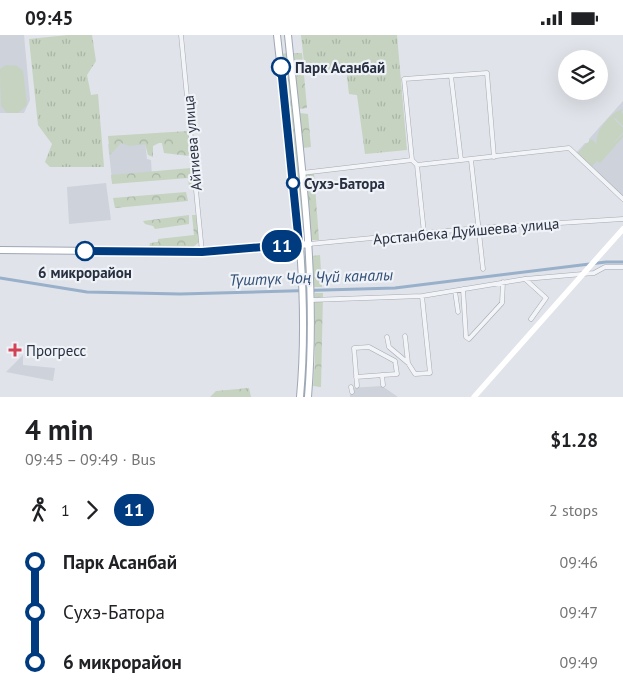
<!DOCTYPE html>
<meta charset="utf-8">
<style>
body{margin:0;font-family:"PT Sans",sans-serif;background:#f6f6f6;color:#202124;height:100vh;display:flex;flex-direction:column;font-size:19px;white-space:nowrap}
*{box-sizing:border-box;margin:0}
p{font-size:16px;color:#757577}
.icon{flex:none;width:28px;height:28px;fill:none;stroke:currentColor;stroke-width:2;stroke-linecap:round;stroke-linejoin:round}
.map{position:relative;height:362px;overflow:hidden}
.drawer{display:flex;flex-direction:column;background:#fff;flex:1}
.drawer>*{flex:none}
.badge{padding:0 10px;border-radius:16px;font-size:18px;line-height:32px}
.controls{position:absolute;left:558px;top:15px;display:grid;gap:10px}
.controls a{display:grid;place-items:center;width:50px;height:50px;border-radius:50%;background:#fff;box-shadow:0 5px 20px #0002;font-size:25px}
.map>.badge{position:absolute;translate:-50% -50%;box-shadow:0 0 0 2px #fff}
.legs{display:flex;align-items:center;gap:8px;height:55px;padding:0 25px;font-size:16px}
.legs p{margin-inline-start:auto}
.overview{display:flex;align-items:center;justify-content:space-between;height:85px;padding:0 25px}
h1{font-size:28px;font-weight:800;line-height:38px}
ul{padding:0 25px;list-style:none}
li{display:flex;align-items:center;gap:18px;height:50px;font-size:19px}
li i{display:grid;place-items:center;width:8px;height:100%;margin:0 6px;background:currentColor}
li i::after{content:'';width:12px;height:12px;margin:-6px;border:4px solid;border-radius:50%;background:#fff}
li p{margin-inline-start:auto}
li:first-child i{background:linear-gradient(#0000 50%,currentColor 0)}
li:last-child i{background:linear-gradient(currentColor 50%,#0000 0)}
.status{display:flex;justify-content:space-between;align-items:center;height:35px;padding:0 25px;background:#fff;direction:ltr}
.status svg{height:14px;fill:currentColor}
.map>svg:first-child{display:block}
.built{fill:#cdd2db}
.grass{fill:url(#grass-tufts)}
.forest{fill:url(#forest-crowns)}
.garden{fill:#c5d3c0}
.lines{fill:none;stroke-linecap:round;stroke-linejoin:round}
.canal{stroke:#99b0ca;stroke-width:3}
.street-casing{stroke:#a5aab3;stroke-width:5}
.primary-casing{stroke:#9ea7b5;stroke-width:8}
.street{stroke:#f2f4f7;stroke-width:4}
.secondary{stroke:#fff;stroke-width:5.5}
.primary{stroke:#fff;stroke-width:6}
.line-1-casing{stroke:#fff;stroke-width:11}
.line-1{stroke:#003b80;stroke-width:8}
.stop-1-dot{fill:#fff;stroke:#003b80;stroke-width:2.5}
.poi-dot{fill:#d24154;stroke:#eff2f6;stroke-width:2}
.labels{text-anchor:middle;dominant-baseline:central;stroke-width:4.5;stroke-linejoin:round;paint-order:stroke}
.stop-label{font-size:15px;font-weight:bold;fill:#283041;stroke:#eff2f6;text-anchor:start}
.street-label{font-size:15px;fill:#283041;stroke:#eff2f6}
.poi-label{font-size:15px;fill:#283041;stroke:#eff2f6;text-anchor:start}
.water-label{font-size:16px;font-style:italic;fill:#314e76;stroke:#eff2f6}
</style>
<div class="status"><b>09:45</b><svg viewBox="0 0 49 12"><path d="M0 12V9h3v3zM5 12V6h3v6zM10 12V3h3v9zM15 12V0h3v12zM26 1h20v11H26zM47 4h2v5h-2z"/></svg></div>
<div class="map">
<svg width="623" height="362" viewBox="0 0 623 362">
<defs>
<pattern id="grass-tufts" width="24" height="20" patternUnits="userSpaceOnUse" patternTransform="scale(1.25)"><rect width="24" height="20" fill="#c5d3c0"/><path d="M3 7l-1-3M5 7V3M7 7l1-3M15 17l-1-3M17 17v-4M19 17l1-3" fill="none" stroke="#a9b5a6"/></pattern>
<pattern id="forest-crowns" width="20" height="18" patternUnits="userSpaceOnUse" patternTransform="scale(1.25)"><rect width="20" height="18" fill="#c5d3c0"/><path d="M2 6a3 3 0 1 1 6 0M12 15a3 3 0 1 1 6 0" fill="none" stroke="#a9b5a6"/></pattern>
</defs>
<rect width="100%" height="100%" fill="#e0e3e9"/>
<path class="built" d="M0,0H24L30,65L24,78H0Z
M623,66V161L576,118L585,108H589V104Z
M145,106L147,124L151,125L152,141L112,145L108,109Z
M106,148L111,185L69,189L67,152Z
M23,320V330L55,333L53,346L6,337Z
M382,351L398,362H350V353Z"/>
<path class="grass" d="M68,0H92L96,26L87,40L91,60L98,59L104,132H50L45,127L52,109L38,90L29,4Z
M301,0H397L407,115L365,119L357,60L349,59L346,33L305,37Z
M286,18L297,108L304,198L300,191L282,19Z
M303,221H306L309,314L306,362H303L306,314Z"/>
<path class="forest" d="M294,18H302L307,73L299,74Z
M300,78L308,79L311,112L303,113Z
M188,96L189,121L164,118L162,108H159L153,111V122L148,120L145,109L130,111L121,108L110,120L108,101Z
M191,133L193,152H189L188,143L112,149L111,140Z
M314,138L319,205H312L306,139Z
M186,157L188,166L115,173L113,163Z
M189,180V189L155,194L153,191L145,189L143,186Z
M192,180H197L199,207L193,212L149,213L150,208L158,207V204L194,200Z
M320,220L322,252H314L312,221Z
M315,258H323L321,352L313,351L315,326Z
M249,353L251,362H210L216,356Z"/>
<path class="garden" d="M6,30L17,31L23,36L27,70L18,78H7L1,71L0,34Z
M623,74L621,77L623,79V91L615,83L620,77L599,101L614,84L623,93V97L610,112L623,99V102L600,128L597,126L592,131L578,118L591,104L597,109C594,97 611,77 623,74Z"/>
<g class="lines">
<path class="canal" d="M0,243L87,257L180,259L395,253L606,227H623"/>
<g class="street-casing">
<path id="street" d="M181,0L202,217
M451,41L461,125
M471,125L483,234
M417,130L569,113L623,164
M302,138L412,125
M424,198L417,130L412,125L404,44L487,38L494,122
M309,209L478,193L623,184
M525,244L546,263L531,284
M463,254L466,302L469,304L502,268L503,247
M455,256L458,277
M311,265L422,261L525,244L594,238L605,232H623
M405,301L408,328
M387,302L389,312L408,328L415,339L430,338L422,261
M382,340L383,350
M356,342L397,339L395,326L369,312L354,313L357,351
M351,352L352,357"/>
</g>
<g class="primary-casing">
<path id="primary" d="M277,0C290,120 311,242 300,362
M288,0C300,120 318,241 308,362
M0,215L202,217L309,209"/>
</g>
<use href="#street" class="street"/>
<path class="secondary" d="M474,362L623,194"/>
<use href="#primary" class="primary"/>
</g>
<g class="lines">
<g class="line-1-casing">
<path id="line-1" d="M85,216L202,217L299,209L281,32"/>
</g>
<use href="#line-1" class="line-1"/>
</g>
<g class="stop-1-dot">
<circle cx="281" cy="32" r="9"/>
<circle cx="293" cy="148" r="6"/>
<circle cx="85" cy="216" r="9"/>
</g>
<path class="poi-dot" d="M12.5 307.5h5v5h5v5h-5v5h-5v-5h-5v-5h5z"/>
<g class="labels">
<g class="stop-label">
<text x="295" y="32">Парк Асанбай</text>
<text x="304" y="148">Сухэ-Батора</text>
<text x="85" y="237" text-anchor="middle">6 микрорайон</text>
</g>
<g class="street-label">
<text transform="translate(192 108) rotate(-95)">Айтиева улица</text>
<text transform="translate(466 196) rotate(-5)">Арстанбека Дуйшеева улица</text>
</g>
<g class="poi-label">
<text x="26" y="315">Прогресс</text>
</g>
<g class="water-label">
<text transform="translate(311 242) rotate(-2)">Түштүк Чоң Чүй каналы</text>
</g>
</g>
</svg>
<div class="controls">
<a><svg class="icon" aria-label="layers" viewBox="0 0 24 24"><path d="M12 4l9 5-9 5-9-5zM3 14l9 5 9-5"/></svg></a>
</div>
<b class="badge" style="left:282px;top:211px;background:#003b80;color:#fff">11</b>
</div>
<section class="drawer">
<div class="overview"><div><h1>4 min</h1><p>09:45 – 09:49 · Bus</p></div><b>$1.28</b></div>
<div class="legs"><svg class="icon" aria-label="walk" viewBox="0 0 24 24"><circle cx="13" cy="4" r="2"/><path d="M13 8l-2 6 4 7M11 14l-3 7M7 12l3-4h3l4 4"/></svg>1<svg class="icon" aria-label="forward" viewBox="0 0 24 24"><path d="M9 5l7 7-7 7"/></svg><b class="badge" style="background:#003b80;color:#fff">11</b><p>2 stops</p></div>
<ul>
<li><i style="color:#003b80"></i><b>Парк Асанбай</b><p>09:46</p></li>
<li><i style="color:#003b80"></i><span>Сухэ-Батора</span><p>09:47</p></li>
<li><i style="color:#003b80"></i><b>6 микрорайон</b><p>09:49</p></li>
</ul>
</section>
